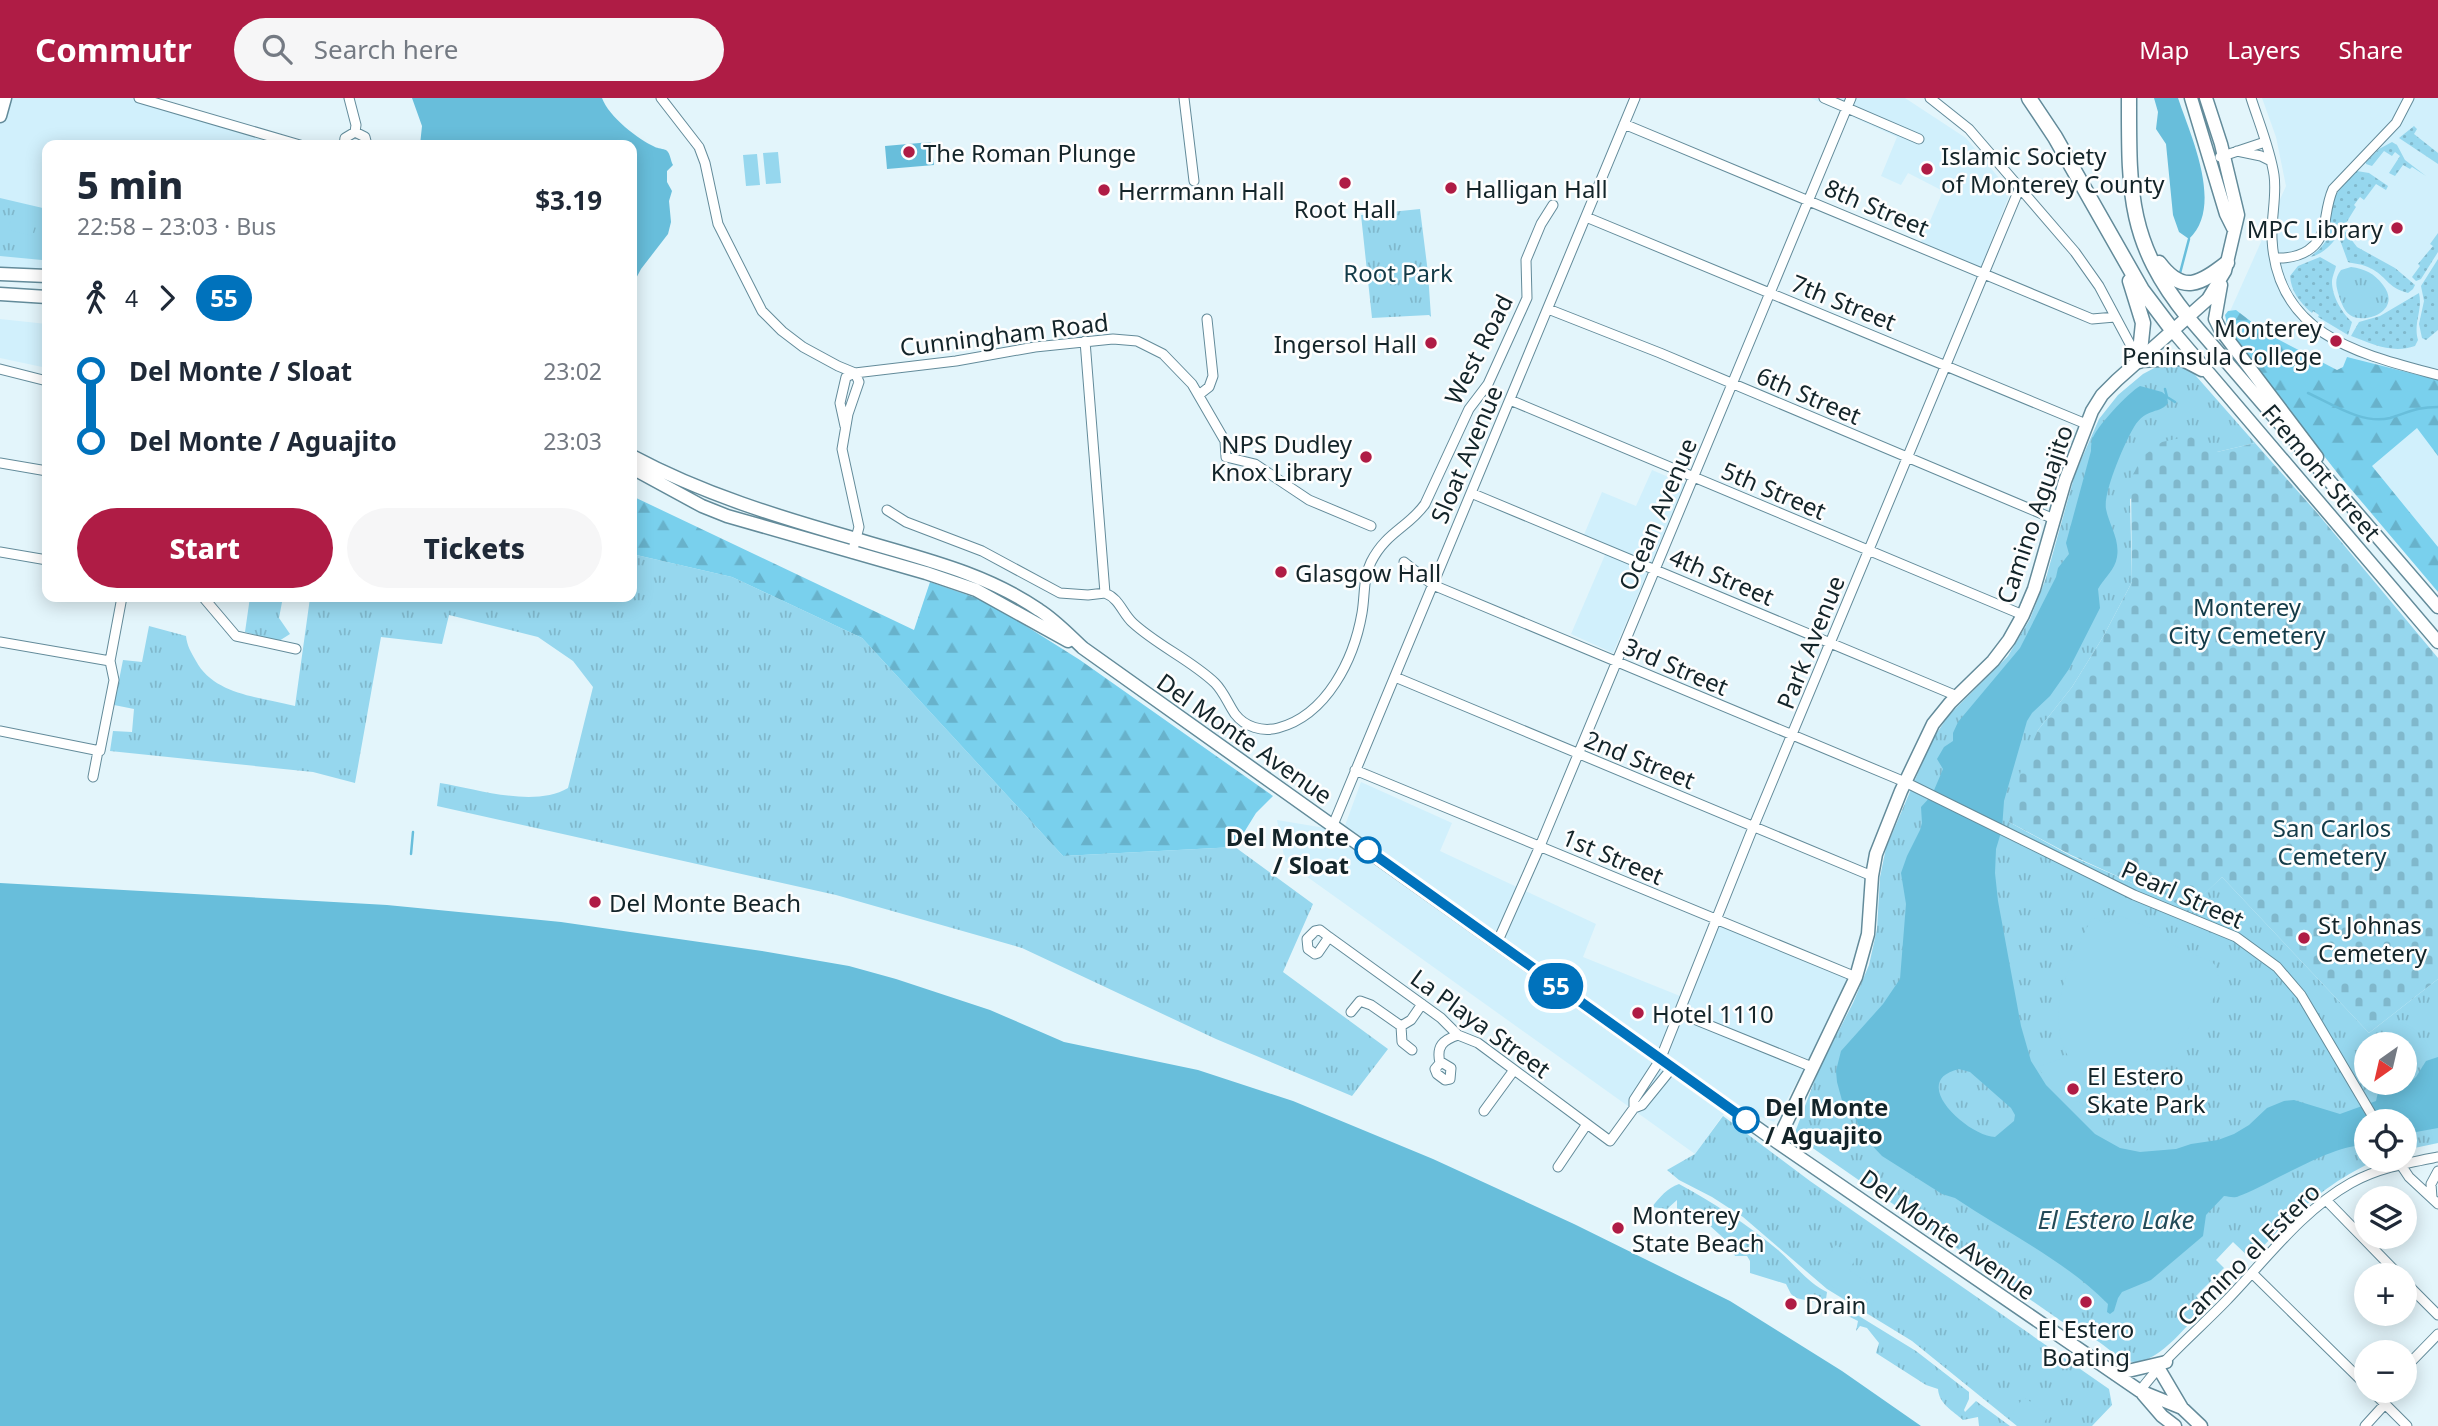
<!DOCTYPE html>
<meta charset="utf-8">
<style>
body{margin:0;font-family:"Noto Sans",sans-serif;background:#f6f6f7;color:#1f2937;height:100vh;display:flex;flex-direction:column;font-size:26px;white-space:nowrap}
*{box-sizing:border-box;margin:0}
p{font-size:23px;color:#747a83}
.icon{flex:none;width:38px;height:38px;fill:none;stroke:currentColor;stroke-width:2;stroke-linecap:round;stroke-linejoin:round}
.map{position:relative;flex:1;overflow:hidden}
.panel{position:absolute;left:42px;top:42px;width:595px;height:462px;display:flex;flex-direction:column;background:#fff;border-radius:14px;box-shadow:0 4px 18px #0003}
.panel>*{flex:none}
.badge{padding:0 14px;border-radius:23px;font-size:24px;line-height:46px}
.needle{width:46px;rotate:214deg}
.controls{position:absolute;left:2354px;top:934px;display:grid;gap:14px}
.controls a{display:grid;place-items:center;width:63px;height:63px;border-radius:50%;background:#fff;box-shadow:0 4px 18px #0003;font-size:35px}
.map>.badge{position:absolute;translate:-50% -50%;box-shadow:0 0 0 4px #fff}
.legs{display:flex;align-items:center;gap:10px;height:77px;padding:0 35px;font-size:23px}
.legs p{margin-inline-start:auto}
.overview{display:flex;align-items:center;justify-content:space-between;height:119px;padding:0 35px}
h1{font-size:38px;font-weight:800;line-height:52px}
.cta{display:flex;gap:14px;margin-top:auto;padding:14px 35px}
.cta a{flex:1;height:80px;border-radius:42px;background:#af1c45;color:#fff;font-size:28px;font-weight:800;line-height:80px;text-align:center}
.cta a+a{background:#f6f6f7;color:#1f2937}
ul{padding:0 35px;list-style:none}
li{display:flex;align-items:center;gap:24px;height:70px;font-size:26px}
li i{display:grid;place-items:center;width:10px;height:100%;margin:0 9px;background:currentColor}
li i::after{content:'';width:18px;height:18px;margin:-9px;border:5px solid;border-radius:50%;background:#fff}
li p{margin-inline-start:auto}
li:first-child i{background:linear-gradient(#0000 50%,currentColor 0)}
li:last-child i{background:linear-gradient(currentColor 50%,#0000 0)}
header{display:flex;align-items:center;gap:42px;box-sizing:border-box;height:98px;padding:0 35px;background:#af1c45;color:#fff}
header strong{font-size:33px}
nav{display:flex;gap:38px;margin-inline-start:auto;font-size:24px}
.search{width:490px;height:63px;background:#f6f6f7;display:flex;align-items:center;gap:18px;box-sizing:border-box;padding:0 24px;border-radius:38px;color:#747a83;font-size:26px}
.map>svg:first-child{display:block}
.built{fill:#d1f0fc}
.grass{fill:url(#grass-tufts);fill-rule:evenodd}
.forest{fill:url(#forest-firs)}
.cemetery{fill:url(#cemetery-stones)}
.garden{fill:url(#garden-dots)}
.pitch{fill:#96d7ee}
.water{fill:#68bedb;fill-rule:evenodd}
.lines{fill:none;stroke-linecap:round;stroke-linejoin:round}
.stream{stroke:#68bedb;stroke-width:2.5}
.minor-casing{stroke:#638b9a;stroke-width:11}
.major-casing{stroke:#638b9a;stroke-width:15}
.highway-casing{stroke:#638b9a;stroke-width:17}
.minor{stroke:#fff;stroke-width:9}
.major{stroke:#fff;stroke-width:12}
.highway{stroke:#fff;stroke-width:14}
.line-1-casing{stroke:#fff;stroke-width:16}
.line-1{stroke:#0072bc;stroke-width:10}
.poi-dot{fill:#af1c45;stroke:#fefefe;stroke-width:2.5}
.stop-1-dot{fill:#fff;stroke:#0072bc;stroke-width:3.5}
.labels{text-anchor:middle;dominant-baseline:central;stroke-width:5;stroke-linejoin:round;paint-order:stroke}
.poi-label{font-size:24px;fill:#132429;stroke:#fefefe;text-anchor:start}
.street-label{font-size:24px;fill:#132429;stroke:#fefefe}
.park-label{font-size:24px;fill:#133b48;stroke:#fefefe}
.stop-label{font-size:24px;font-weight:bold;fill:#132429;stroke:#fefefe;text-anchor:end}
.water-label{font-size:26px;font-style:italic;fill:#244b58;stroke:#fefefe}
</style>
<header>
<strong>Commutr</strong>
<div class="search"><svg class="icon" aria-label="search" viewBox="0 0 24 24"><circle cx="10" cy="10" r="6"/><path d="M15 15l6 6"/></svg>Search here</div>
<nav><a>Map</a><a>Layers</a><a>Share</a></nav>
</header>
<div class="map">
<svg width="2438" height="1328" viewBox="0 0 2438 1328">
<defs>
<pattern id="grass-tufts" width="24" height="20" patternUnits="userSpaceOnUse" patternTransform="scale(1.75)"><rect width="24" height="20" fill="#96d7ee"/><path d="M3 7l-1-3M5 7V3M7 7l1-3M15 17l-1-3M17 17v-4M19 17l1-3" fill="none" stroke="#80b8cc"/></pattern>
<pattern id="forest-firs" width="22" height="20" patternUnits="userSpaceOnUse" patternTransform="scale(1.75)"><rect width="22" height="20" fill="#79d0ed"/><path d="M5 1l3.5 6h-7zM16 11l3.5 6h-7z" fill="#68b2cb"/></pattern>
<pattern id="cemetery-stones" width="16" height="16" patternUnits="userSpaceOnUse" patternTransform="scale(1.75)"><rect width="16" height="16" fill="#96d7ee"/><path d="M2 7V4a2 2 0 0 1 4 0v3zM10 15v-3a2 2 0 0 1 4 0v3z" fill="#80b8cc"/></pattern>
<pattern id="garden-dots" width="8" height="8" patternUnits="userSpaceOnUse" patternTransform="scale(1.75)"><rect width="8" height="8" fill="#96d7ee"/><path d="M2 2h.1M6 6h.1" fill="none" stroke="#80b8cc" stroke-width="1.8" stroke-linecap="round"/></pattern>
</defs>
<rect width="100%" height="100%" fill="#e3f5fb"/>
<path class="built" d="M5,0H139L277,40L275,47H47V178L0,176V18Z
M1811,0H1905L1966,40L1999,80L2012,90L1977,179L1917,153L1943,93L1908,75L1901,87L1881,78L1897,39Z
M2262,0H2438V490L2223,229L2286,88L2276,39Z
M0,221L47,226V270L0,260Z
M1652,372L1685,386L1613,555L1571,536L1608,450L1583,439L1602,394L1636,408Z
M1361,684L1452,725L1440,753L1596,826L1583,859L1685,900L1716,821L1856,879L1774,1024L1730,1007L1695,1056L1285,763L1277,722L1343,733Z"/>
<path class="grass" d="M0,100L47,111V141L42,162L0,158Z
M1420,111L1428,175L1431,219L1429,217L1372,220L1361,117Z
M2351,169C2365,171 2374,175 2383,187C2403,213 2364,227 2350,217C2344,213 2341,204 2339,198C2336,188 2334,181 2341,172Z
M2175,266L2189,270L2255,345L2217,354L2130,401L2132,484L2103,539L2072,589L2038,632L2009,724L2071,758L2189,810L2222,779L2369,935L2438,881V1045L2405,1052L2404,1024H2366V1062H2376C2321,1088 2292,1118 2251,1161L2233,1144L2216,1162L2224,1170L2196,1198L2205,1208C2189,1225 2154,1272 2128,1263C2116,1259 2106,1248 2096,1242C2085,1235 2073,1229 2061,1223L1794,1037L1819,971L1853,905L1869,867L1877,831L1880,779L1886,750L1932,642L1949,617L2008,558L2030,521L2046,480L2075,376L2099,321L2118,297L2143,276L2158,268ZM2366,947H2404V985H2366Z
M632,456L732,479L862,540L1063,758L1235,749L1313,806L1283,874L1388,951L1352,998L1216,941L1022,850L836,797L437,708L440,685C477,691 534,710 568,690L593,589L573,563L538,539L449,517L442,546L381,539L355,685L313,674L110,653L113,633L132,634L134,611L114,607L123,562L142,564L149,528L186,538C187,548 191,554 196,563C214,597 260,599 295,608L310,500L305,499H632Z
M250,499H283L279,520L290,536L279,543L245,534Z
M1723,1018L1810,1083L2109,1291L2112,1307L2092,1328H2017L1912,1243L1827,1191L1743,1119L1712,1099L1679,1082L1667,1072L1695,1056Z
M1679,1086C1714,1105 1747,1126 1778,1152C1793,1165 1808,1185 1827,1194L1826,1201L1819,1205L1796,1200L1791,1196L1786,1186L1750,1175V1163L1747,1158H1735L1729,1145L1709,1127L1691,1121L1687,1115L1677,1118V1102L1667,1111L1652,1109C1660,1099 1667,1090 1679,1086Z
M1841,1207L1916,1253L1969,1294V1301L1964,1312L1965,1314L1976,1303L2010,1328H1979L1978,1319L1963,1322C1953,1313 1939,1306 1938,1291L1926,1287L1876,1255L1879,1245L1867,1230L1860,1228L1856,1233L1858,1223L1846,1217Z"/>
<path class="forest" d="M2236,212L2266,235L2337,272L2343,269L2347,259L2438,282V358L2417,330L2372,368L2438,449V494L2339,377L2223,229L2227,226L2225,217L2228,213Z
M632,398L914,532L930,484L988,504L1080,562L1273,698L1256,715L1235,749L1063,758L862,540L732,479L632,456Z"/>
<path class="cemetery" d="M2190,338L2217,354L2255,345L2318,416L2438,560V881L2369,935L2222,779L2189,811L2071,757L2009,724L2021,672L2038,632L2072,589L2103,539L2132,484L2131,381L2142,359L2162,344Z"/>
<path class="garden" d="M2414,28L2417,31L2414,36L2438,55V66L2399,40Z
M2392,44L2397,47L2405,62L2426,78L2412,69L2410,71L2403,67L2395,78L2389,75L2400,58L2395,54L2392,58L2384,53L2372,68L2366,66V64L2379,51Z
M2357,73L2369,75L2388,88L2386,92L2376,86L2364,102L2360,99L2354,107L2356,109C2344,127 2332,155 2310,159C2338,138 2325,131 2333,104C2337,92 2348,82 2357,73Z
M2344,132L2357,149L2395,170L2415,187L2413,191L2408,195C2386,189 2387,178 2370,170C2363,166 2355,166 2348,164L2340,142Z
M2438,135V154L2421,181L2416,183L2412,179L2420,168L2418,166L2433,148L2430,146Z
M2320,159L2336,168C2335,173 2332,179 2332,184C2332,198 2342,215 2352,224L2348,237L2318,219L2319,217L2313,213L2312,215C2300,205 2291,193 2290,178L2298,168Z
M2438,161V232L2426,242L2422,240L2419,226L2424,203L2421,188Z
M2419,195C2423,212 2413,225 2418,242L2415,248C2392,256 2373,246 2351,238L2359,224L2380,218Z"/>
<path class="pitch" d="M778,54L781,85L766,86L763,55Z
M757,56L760,87L746,88L743,57Z
M12,117L36,124L32,138L8,132Z
M2121,818L2157,833L2173,847L2212,864L2215,867L2221,888L2199,924H2192L2155,985L2126,1009L2092,990L2104,1004C2103,1011 2095,1019 2089,1020L2083,1015L2082,1006L2075,1003L2071,1007L2046,982L2038,969L2068,958C2043,913 2073,860 2092,819L2107,825Z
M1836,1147L1856,1160L1849,1172L1878,1192V1197L1867,1213L1835,1192L1838,1187L1835,1190L1815,1176Z
M2024,1299L2049,1318L2041,1328H2029L2012,1315Z"/>
<path class="water" d="M412,0H602C609,19 638,41 655,49C657,50 664,51 666,52C671,56 670,62 673,67L667,73V84L672,93L669,103L671,124L668,136L641,171L632,188V47H420L422,28Z
M2154,0H2178C2191,39 2224,108 2189,141L2179,134L2173,117L2166,46L2156,31L2158,14Z
M931,44L934,67L887,71L885,48Z
M2140,288L2162,294L2167,298L2168,305C2161,316 2146,309 2134,329C2125,344 2103,394 2106,411C2109,427 2120,441 2117,459C2115,472 2104,480 2098,491L2100,510L2069,571L2050,598L2032,615L2027,623L2004,703L2002,731L1996,751L1995,775L1998,803L2021,928L2031,963L2046,987L2095,1036L2120,1050L2140,1054L2176,1051L2191,1046L2218,1042L2234,1036L2249,1027L2267,1010L2284,1003L2294,1002L2340,1016L2376,1003L2379,990L2382,987L2396,986L2401,992L2416,979L2426,963L2438,959V1030L2405,1036L2404,1024H2366V1049C2345,1039 2263,1090 2239,1098C2233,1101 2229,1098 2224,1098L2206,1117L2203,1138L2151,1182L2122,1194L2118,1200L2114,1213L2110,1216L2107,1214L2108,1206C2063,1161 2007,1135 1955,1100L1942,1096L1882,1058L1863,1038L1856,1021L1844,1010L1837,984L1836,973L1841,953L1883,906L1900,881L1906,806L1901,775L1907,758L1920,732L1922,725L1921,709L1932,697L1943,671L1937,661L1944,649L1953,643V635L1958,624L2020,550L2056,479L2058,470L2069,456L2066,445L2091,353C2091,350 2091,346 2092,342C2095,330 2129,294 2140,288ZM1959,971L1970,974L2011,1010L2015,1017L2014,1023L1995,1039C1968,1038 1907,983 1959,971Z
M0,785L387,807L561,824L762,853L849,868L896,881L990,912L1064,944L1198,972L1293,1003L1433,1061L1574,1126L1730,1203L1842,1273L1921,1328H0Z"/>
<g class="lines">
<path class="stream" d="M2179,179L2189,141
M2165,291L2167,299L2175,304
M2308,295C2332,306 2363,327 2390,320C2410,314 2416,309 2438,309
M411,756L413,734"/>
<g class="minor-casing">
<path id="minor" d="M139,0L300,47
M349,0L356,27L355,34
M661,0L699,49L705,65L718,126L762,213L782,233L803,249L838,268L855,275
M1184,0L1194,83
M1824,0L1919,41
M1930,0L1969,31L2075,154L2099,188L2138,261
M2251,0C2259,25 2270,51 2274,77C2277,98 2271,119 2272,141C2277,238 2360,256 2438,277
M1624,26L2092,221L2115,219
M344,47L345,40L355,34L365,39L367,47
M2237,53L2261,58L2271,63
M2220,59L2265,44
M1586,119L2086,326
M2275,160C2300,161 2321,151 2325,124C2327,112 2328,102 2333,91L2396,25L2409,0
M1548,211L1660,255L2054,421
M1085,243L1105,495
M0,271L47,283
M1200,296L1209,289L1213,278L1207,221
M1510,302L2023,517
M845,328L840,305L846,279L855,275L956,263L1035,249L1113,241L1137,243L1163,256L1192,286L1225,343L1226,359L1255,366L1309,402L1371,428
M0,365L47,373
M1471,395L1957,598
M887,412L906,424L982,453L1060,495L1088,497L1105,495
M0,454L47,462
M852,455L859,429L842,351L848,316L859,284L855,275
M1404,464L1433,487L1905,684L2134,797L2236,839L2277,869L2301,897L2376,1024
M1105,495C1120,501 1122,515 1133,525C1158,548 1191,562 1215,585C1224,594 1228,606 1235,616C1245,629 1262,634 1278,630C1327,617 1354,561 1362,515C1365,498 1363,480 1371,464C1386,434 1409,429 1425,406L1469,311L1488,286L1527,200L1526,162L1541,126L1553,107
M203,499L236,538L296,551
M0,544L110,563
M1395,579L1872,778
M0,633L100,653L114,582L110,563L122,499
M1355,672L1856,879
M93,679L98,653
M1333,727L1635,0
M1329,839L1318,855L1315,856L1308,851L1307,841L1315,833L1320,832L1329,839L1441,920L1458,937L1478,945L1610,1043L1634,1010L1642,1007L1672,970
M1497,845L1540,748L1851,0
M1351,914L1360,903L1371,907L1401,928L1402,944L1412,952
M1679,915L1812,969
M1401,928L1411,922L1422,906
M1441,964L1451,970L1450,981L1445,982L1437,976L1435,971Z
M1440,965C1436,948 1443,942 1458,937
M1634,1010V1002L1660,962L1750,737L2020,89
M1484,1013L1514,972
M2399,1064L2409,1079L2438,1106
M1558,1069L1587,1026
M2432,1100L2431,1086L2438,1073
M2326,1102L2400,1178
M2253,1176L2366,1287
M2404,1183L2438,1217
M2404,1271L2438,1236
M2140,1293C2164,1260 2198,1232 2226,1203C2265,1163 2301,1113 2351,1085C2378,1070 2407,1065 2438,1059
M2372,1293L2407,1328
M2365,1328L2385,1306"/>
</g>
<g class="major-casing">
<path id="major" d="M2191,0L2226,116L2233,130
M0,18L5,0
M0,176L47,178
M2221,187L2215,221L2220,231L2317,359
M0,196L47,199
M2188,219L2438,509
M2173,233L2438,544
M2139,263L2181,261L2202,272
M632,358C703,396 779,419 856,441C919,460 984,474 1039,512C1055,522 1069,537 1083,550L1777,1044L2140,1293L2182,1310L2201,1328
M632,370L702,408L727,418L926,475L976,492L1068,543
M1777,1044L1856,879L1868,836L1872,778L1876,756L1901,693L1933,626L1950,605L1993,563L2009,542L2023,517L2034,491L2065,383L2092,313L2102,297L2117,282L2208,201L2225,173L2238,117L2221,46L2206,0
M2159,1271L2182,1310
M2115,1276L2166,1264
M2143,1296L2162,1318L2175,1328"/>
</g>
<g class="highway-casing">
<path id="highway" d="M2029,0L2055,39L2142,192L2173,233
M2129,0C2129,92 2127,144 2188,219
M2159,165C2183,197 2200,186 2227,165
M2130,183L2143,225L2139,263"/>
</g>
<use href="#minor" class="minor"/>
<use href="#major" class="major"/>
<use href="#highway" class="highway"/>
</g>
<g class="lines">
<g class="line-1-casing">
<path id="line-1" d="M1368,752L1746,1022"/>
</g>
<use href="#line-1" class="line-1"/>
</g>
<g class="poi-dot">
<circle cx="909" cy="54" r="7"/>
<circle cx="1927" cy="71" r="7"/>
<circle cx="1345" cy="85" r="7"/>
<circle cx="1451" cy="90" r="7"/>
<circle cx="1104" cy="92" r="7"/>
<circle cx="2397" cy="130" r="7"/>
<circle cx="2336" cy="243" r="7"/>
<circle cx="1431" cy="245" r="7"/>
<circle cx="1366" cy="359" r="7"/>
<circle cx="1281" cy="474" r="7"/>
<circle cx="595" cy="804" r="7"/>
<circle cx="2304" cy="840" r="7"/>
<circle cx="1638" cy="915" r="7"/>
<circle cx="2073" cy="991" r="7"/>
<circle cx="1618" cy="1130" r="7"/>
<circle cx="2086" cy="1204" r="7"/>
<circle cx="1791" cy="1206" r="7"/>
</g>
<g class="stop-1-dot">
<circle cx="1368" cy="752" r="12"/>
<circle cx="1746" cy="1022" r="12"/>
</g>
<g class="labels">
<g class="poi-label">
<text x="923" y="54">The Roman Plunge</text>
<text x="1941" y="57">Islamic Society<tspan x="1941" dy="28">of Monterey County</tspan></text>
<text x="1465" y="90">Halligan Hall</text>
<text x="1118" y="92">Herrmann Hall</text>
<text x="1345" y="110" text-anchor="middle">Root Hall</text>
<text x="2383" y="130" text-anchor="end">MPC Library</text>
<text x="2322" y="229" text-anchor="end">Monterey<tspan x="2322" dy="28">Peninsula College</tspan></text>
<text x="1417" y="245" text-anchor="end">Ingersol Hall</text>
<text x="1352" y="345" text-anchor="end">NPS Dudley<tspan x="1352" dy="28">Knox Library</tspan></text>
<text x="1295" y="474">Glasgow Hall</text>
<text x="609" y="804">Del Monte Beach</text>
<text x="2318" y="826">St Johnas<tspan x="2318" dy="28">Cemetery</tspan></text>
<text x="1652" y="915">Hotel 1110</text>
<text x="2087" y="977">El Estero<tspan x="2087" dy="28">Skate Park</tspan></text>
<text x="1632" y="1116">Monterey<tspan x="1632" dy="28">State Beach</tspan></text>
<text x="1805" y="1206">Drain</text>
<text x="2086" y="1230" text-anchor="middle">El Estero<tspan x="2086" dy="28">Boating</tspan></text>
</g>
<g class="street-label">
<text transform="translate(1877 109) rotate(23)">8th Street</text>
<text transform="translate(1844 204) rotate(22)">7th Street</text>
<text transform="translate(1004 236) rotate(-7)">Cunningham Road</text>
<text transform="translate(1478 251) rotate(-63)">West Road</text>
<text transform="translate(1809 297) rotate(23)">6th Street</text>
<text transform="translate(1466 356) rotate(-67)">Sloat Avenue</text>
<text transform="translate(2322 374) rotate(50)">Fremont Street</text>
<text transform="translate(1774 392) rotate(23)">5th Street</text>
<text transform="translate(1657 416) rotate(-67)">Ocean Avenue</text>
<text transform="translate(2034 416) rotate(-71)">Camino Aguajito</text>
<text transform="translate(1722 478) rotate(23)">4th Street</text>
<text transform="translate(1810 544) rotate(-68)">Park Avenue</text>
<text transform="translate(1676 568) rotate(23)">3rd Street</text>
<text transform="translate(1245 640) rotate(35)">Del Monte Avenue</text>
<text transform="translate(1640 661) rotate(22)">2nd Street</text>
<text transform="translate(1613 758) rotate(23)">1st Street</text>
<text transform="translate(2183 796) rotate(24)">Pearl Street</text>
<text transform="translate(1481 925) rotate(36)">La Playa Street</text>
<text transform="translate(1948 1136) rotate(35)">Del Monte Avenue</text>
<text transform="translate(2248 1156) rotate(-45)">Camino el Estero</text>
</g>
<g class="park-label">
<text x="1398" y="174">Root Park</text>
<text x="2247" y="508">Monterey<tspan x="2247" dy="28">City Cemetery</tspan></text>
<text x="2332" y="729">San Carlos<tspan x="2332" dy="28">Cemetery</tspan></text>
</g>
<g class="stop-label">
<text x="1349" y="738">Del Monte<tspan x="1349" dy="28">/ Sloat</tspan></text>
<text x="1765" y="1008" text-anchor="start">Del Monte<tspan x="1765" dy="28">/ Aguajito</tspan></text>
</g>
<g class="water-label">
<text x="2116" y="1121">El Estero Lake</text>
</g>
</g>
</svg>
<div class="controls">
<a><svg class="needle" viewBox="-14 -14 28 28"><path d="M0-13l5 13h-10z" fill="#e53935"/><path d="M0 13l5-13h-10z" fill="#747a83"/></svg></a>
<a><svg class="icon" aria-label="locate" viewBox="0 0 24 24"><circle cx="12" cy="12" r="6"/><path d="M12 2v4M12 18v4M2 12h4M18 12h4"/></svg></a>
<a><svg class="icon" aria-label="layers" viewBox="0 0 24 24"><path d="M12 4l9 5-9 5-9-5zM3 14l9 5 9-5"/></svg></a>
<a>+</a>
<a>−</a>
</div>
<b class="badge" style="left:1556px;top:888px;background:#0072bc;color:#fff">55</b>
<section class="panel">
<div class="overview"><div><h1>5 min</h1><p>22:58 – 23:03 · Bus</p></div><b>$3.19</b></div>
<div class="legs"><svg class="icon" aria-label="walk" viewBox="0 0 24 24"><circle cx="13" cy="4" r="2"/><path d="M13 8l-2 6 4 7M11 14l-3 7M7 12l3-4h3l4 4"/></svg>4<svg class="icon" aria-label="forward" viewBox="0 0 24 24"><path d="M9 5l7 7-7 7"/></svg><b class="badge" style="background:#0072bc;color:#fff">55</b></div>
<ul>
<li><i style="color:#0072bc"></i><b>Del Monte / Sloat</b><p>23:02</p></li>
<li><i style="color:#0072bc"></i><b>Del Monte / Aguajito</b><p>23:03</p></li>
</ul>
<div class="cta"><a>Start</a><a>Tickets</a></div>
</section>
</div>
